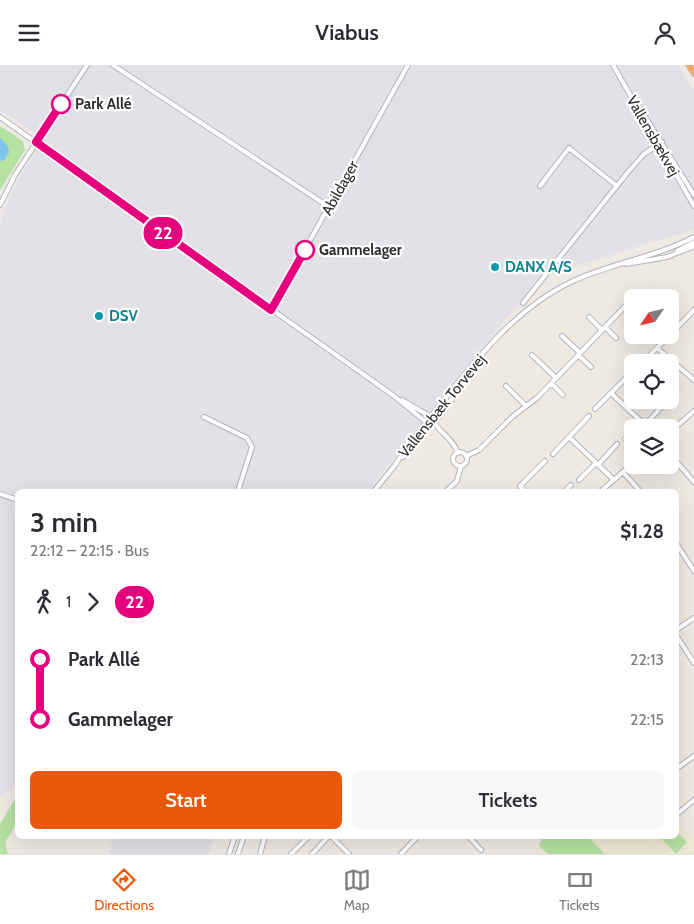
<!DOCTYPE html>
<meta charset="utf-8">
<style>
body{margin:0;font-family:Cabin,sans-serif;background:#f7f7f7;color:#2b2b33;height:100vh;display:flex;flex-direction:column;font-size:19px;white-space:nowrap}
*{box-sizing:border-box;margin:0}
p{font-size:16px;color:#7c7c81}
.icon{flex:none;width:28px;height:28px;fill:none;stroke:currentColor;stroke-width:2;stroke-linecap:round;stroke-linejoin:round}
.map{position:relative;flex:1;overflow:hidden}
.details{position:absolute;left:15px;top:424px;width:664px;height:350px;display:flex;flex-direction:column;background:#fff;border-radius:8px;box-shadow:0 5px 20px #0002}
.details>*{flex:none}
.badge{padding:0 10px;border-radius:16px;font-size:18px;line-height:32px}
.needle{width:32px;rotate:235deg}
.buttons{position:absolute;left:624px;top:224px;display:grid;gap:10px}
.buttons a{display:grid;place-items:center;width:55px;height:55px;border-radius:8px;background:#fff;box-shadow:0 5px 20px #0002;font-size:25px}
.map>.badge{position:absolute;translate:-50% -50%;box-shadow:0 0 0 2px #fff}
.legs{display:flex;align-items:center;gap:8px;height:55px;padding:0 15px;font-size:16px}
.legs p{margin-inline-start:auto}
.head{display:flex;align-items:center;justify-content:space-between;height:85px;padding:0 15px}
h1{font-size:28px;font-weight:600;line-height:38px}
.primary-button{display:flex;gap:10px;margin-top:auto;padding:10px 15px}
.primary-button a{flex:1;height:58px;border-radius:8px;background:#ea580c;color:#fff;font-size:20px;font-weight:600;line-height:58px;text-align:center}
.primary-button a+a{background:#f7f7f7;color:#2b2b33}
ul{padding:0 15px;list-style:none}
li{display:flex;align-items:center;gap:18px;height:60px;font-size:19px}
li i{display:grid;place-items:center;width:8px;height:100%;margin:0 6px;background:currentColor}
li i::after{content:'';width:12px;height:12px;margin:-6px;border:4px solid;border-radius:50%;background:#fff}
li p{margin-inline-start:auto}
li:first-child i{background:linear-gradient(#0000 50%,currentColor 0)}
li:last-child i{background:linear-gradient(currentColor 50%,#0000 0)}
header{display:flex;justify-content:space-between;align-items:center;height:65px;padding:0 15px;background:#fff;font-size:22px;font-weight:600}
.tabs{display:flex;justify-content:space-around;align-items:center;height:70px;border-top:1px solid #e1e1e2;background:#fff;font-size:14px;color:#7c7c81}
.tabs a{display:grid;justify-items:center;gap:2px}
.tabs .active{color:#ea580c}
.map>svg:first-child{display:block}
.industrial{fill:#e3e1e8}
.education{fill:#eee7d3}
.green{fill:#b5e1a2}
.water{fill:#7cc7e9}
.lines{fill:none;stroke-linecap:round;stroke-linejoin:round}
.minor-casing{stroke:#b2b3bd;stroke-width:6}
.highway-casing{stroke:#c9c9c9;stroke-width:8}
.minor{stroke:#fff;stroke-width:4}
.highway{stroke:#f6aa65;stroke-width:5.5}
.line-1-casing{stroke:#fff;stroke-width:11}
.line-1{stroke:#e6007e;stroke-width:8}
.stop-1-dot{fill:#fff;stroke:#e6007e;stroke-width:2.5}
.culture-dot{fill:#0f9aa8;stroke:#fff;stroke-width:2}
.labels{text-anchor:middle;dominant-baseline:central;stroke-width:4.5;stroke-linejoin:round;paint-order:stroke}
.stop-label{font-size:15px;font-weight:bold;fill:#2e2e2e;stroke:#fff;text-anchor:start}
.street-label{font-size:15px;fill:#2e2e2e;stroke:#fff}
.culture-label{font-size:15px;font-weight:bold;fill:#0d838f;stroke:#fff;text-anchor:start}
</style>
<header><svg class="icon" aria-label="menu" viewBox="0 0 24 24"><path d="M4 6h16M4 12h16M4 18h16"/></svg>Viabus<svg class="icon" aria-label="person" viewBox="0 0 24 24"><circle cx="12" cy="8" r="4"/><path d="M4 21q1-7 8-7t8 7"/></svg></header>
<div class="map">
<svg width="694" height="789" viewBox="0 0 694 789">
<rect width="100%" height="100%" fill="#eee9e2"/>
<path class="industrial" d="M0,0H678L694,25V164L539,213L368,426H18L17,718L0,732V161L4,145L22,107L44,74L0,45Z
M114,771H215L209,789H108Z"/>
<path class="education" d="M676,756L694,773V789H539L536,786L546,771H676Z"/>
<path class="green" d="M0,61L23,76L25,85L0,125Z
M17,730V758L5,777L8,789H0V759Z
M676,766L687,777L676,789L659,771H676Z
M543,771H587L605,789H548L539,781Z"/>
<path class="water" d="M0,73L8,81L9,88L4,95L0,96Z"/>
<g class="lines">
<g class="minor-casing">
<path id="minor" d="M113,0L329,142
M613,0L694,141
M634,34L694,130
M0,52L394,331L426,357L433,358
M540,121L569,83L617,121
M0,140L15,110L87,0
M677,186L694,177
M626,199L667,192L694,181
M523,238L628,107L644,89L662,77
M271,245L408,0
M589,252L602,265
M605,262L616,273
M670,270L694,245
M562,271L580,288
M657,283L694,315
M532,290L556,313
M578,290L591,302
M644,296L670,270
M551,318L563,330
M506,321L526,341
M611,328L647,362
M402,335L431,352C436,366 452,371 458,388
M595,344L630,309
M204,352L247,373L252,382L238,426
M645,360L664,339
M670,367L694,346
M569,372L614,415
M625,374L632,367
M453 394a7 7 0 1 1 14 0a7 7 0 1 1-14 0Z
M553,389L589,351
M670,389L694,417
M466,391L479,385L512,352L538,332L632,234
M403,392L439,352L477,298
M395,400C409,378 425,359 441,339C478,292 517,242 573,216C612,198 656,192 694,172
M598,400L617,379
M623,407L640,426
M579,415L596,398
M374,426L396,399
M446,426L457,416L461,401
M525,426L520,421L545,396
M565,426L571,420
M601,426L632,399
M0,429L18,435
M676,478L694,506
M676,565L694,553
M676,570L694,598
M676,704L694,691
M677,749L694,735
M331,771L349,789
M468,771L481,785
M229,789L235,771
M238,789L244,771
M260,789L265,771
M291,789L309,771
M312,789L329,771
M401,789L418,771"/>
</g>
<g class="highway-casing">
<path id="highway" d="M689,0L694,8"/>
</g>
<use href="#minor" class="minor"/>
<use href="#highway" class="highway"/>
</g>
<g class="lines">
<g class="line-1-casing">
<path id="line-1" d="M61,39L36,77L271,245L305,185"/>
</g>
<use href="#line-1" class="line-1"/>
</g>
<g class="stop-1-dot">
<circle cx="61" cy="39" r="9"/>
<circle cx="305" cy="185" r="9"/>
</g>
<g class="culture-dot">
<circle cx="495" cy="202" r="5"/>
<circle cx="99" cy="251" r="5"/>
</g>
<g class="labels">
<g class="stop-label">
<text x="75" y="39">Park Allé</text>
<text x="319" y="185">Gammelager</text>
</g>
<g class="street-label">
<text transform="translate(653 71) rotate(60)">Vallensbækvej</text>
<text transform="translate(340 123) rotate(-61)">Abildager</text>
<text transform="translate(442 341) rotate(-51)">Vallensbæk Torvevej</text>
</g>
<g class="culture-label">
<text x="505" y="202">DANX A/S</text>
<text x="109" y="251">DSV</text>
</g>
</g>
</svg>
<div class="buttons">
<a><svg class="needle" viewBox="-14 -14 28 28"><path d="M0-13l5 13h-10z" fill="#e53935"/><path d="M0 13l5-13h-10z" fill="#7c7c81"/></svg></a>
<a><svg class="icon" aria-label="locate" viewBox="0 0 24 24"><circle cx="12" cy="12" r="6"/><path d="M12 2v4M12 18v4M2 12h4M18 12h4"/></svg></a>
<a><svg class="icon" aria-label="layers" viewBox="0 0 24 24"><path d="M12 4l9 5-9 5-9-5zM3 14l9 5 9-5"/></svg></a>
</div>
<b class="badge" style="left:163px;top:168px;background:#e6007e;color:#fff">22</b>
<section class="details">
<div class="head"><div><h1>3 min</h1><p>22:12 – 22:15 · Bus</p></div><b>$1.28</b></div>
<div class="legs"><svg class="icon" aria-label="walk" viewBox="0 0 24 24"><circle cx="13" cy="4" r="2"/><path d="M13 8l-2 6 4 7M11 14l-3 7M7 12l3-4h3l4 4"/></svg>1<svg class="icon" aria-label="forward" viewBox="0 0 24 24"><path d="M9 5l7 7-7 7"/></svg><b class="badge" style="background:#e6007e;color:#fff">22</b></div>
<ul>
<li><i style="color:#e6007e"></i><b>Park Allé</b><p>22:13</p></li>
<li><i style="color:#e6007e"></i><b>Gammelager</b><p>22:15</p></li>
</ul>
<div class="primary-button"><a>Start</a><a>Tickets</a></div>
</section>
</div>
<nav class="tabs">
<a class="active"><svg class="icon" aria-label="directions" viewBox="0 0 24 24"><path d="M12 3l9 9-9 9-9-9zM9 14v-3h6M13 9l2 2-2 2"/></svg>Directions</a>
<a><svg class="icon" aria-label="map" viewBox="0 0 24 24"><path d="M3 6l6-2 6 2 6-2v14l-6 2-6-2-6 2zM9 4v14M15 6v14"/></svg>Map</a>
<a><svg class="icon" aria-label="tickets" viewBox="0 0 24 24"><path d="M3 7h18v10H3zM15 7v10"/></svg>Tickets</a>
</nav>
